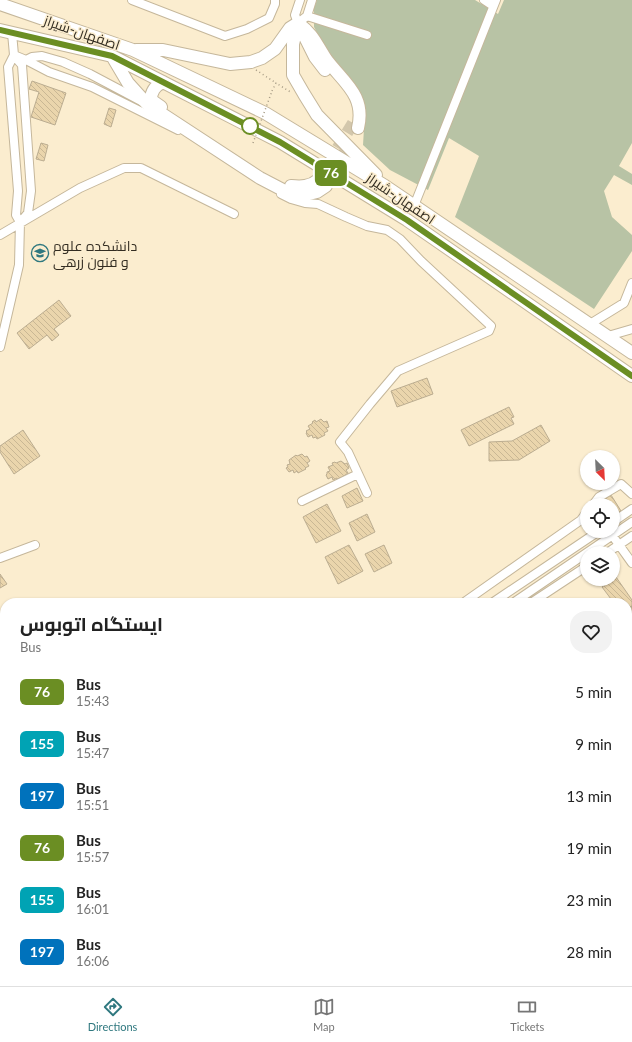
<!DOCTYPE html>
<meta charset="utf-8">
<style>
body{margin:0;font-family:Lato,Cairo,sans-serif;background:#f2f2f2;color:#222;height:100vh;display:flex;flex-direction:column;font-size:15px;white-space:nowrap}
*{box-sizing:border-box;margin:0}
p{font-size:13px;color:#767676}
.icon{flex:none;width:22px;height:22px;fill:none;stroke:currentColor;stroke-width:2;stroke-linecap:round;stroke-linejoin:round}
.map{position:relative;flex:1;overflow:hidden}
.panel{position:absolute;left:0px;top:598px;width:632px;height:388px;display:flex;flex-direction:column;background:#fff;border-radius:16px 16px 0 0;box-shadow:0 1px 3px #0004}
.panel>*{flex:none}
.badge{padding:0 8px;border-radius:6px;font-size:14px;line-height:26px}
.needle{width:26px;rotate:156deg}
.fabs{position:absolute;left:580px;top:450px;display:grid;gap:8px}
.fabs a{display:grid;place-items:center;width:40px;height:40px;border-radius:50%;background:#fff;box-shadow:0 1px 3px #0004;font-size:20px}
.map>.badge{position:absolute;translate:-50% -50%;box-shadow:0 0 0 2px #fff}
.round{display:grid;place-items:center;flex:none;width:42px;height:42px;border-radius:16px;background:#f2f2f2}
.summary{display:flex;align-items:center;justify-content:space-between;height:68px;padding:0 20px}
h1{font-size:19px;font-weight:700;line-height:30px}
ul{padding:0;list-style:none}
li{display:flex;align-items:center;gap:12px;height:52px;padding:0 20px}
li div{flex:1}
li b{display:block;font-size:15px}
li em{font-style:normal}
li .badge{min-width:44px;font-weight:700;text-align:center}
.dock{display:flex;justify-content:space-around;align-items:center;height:56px;border-top:1px solid #e0e0e0;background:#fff;font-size:11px;color:#767676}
.dock a{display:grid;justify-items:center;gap:2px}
.dock .active{color:#2f787f}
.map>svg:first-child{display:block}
.green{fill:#b8c3a5}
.building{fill:url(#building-back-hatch);stroke:#bbad91}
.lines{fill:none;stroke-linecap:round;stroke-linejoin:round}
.highway-tunnel{stroke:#d3c7ac;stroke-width:12;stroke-dasharray:12 6;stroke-linecap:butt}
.minor-casing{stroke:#c5b79b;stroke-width:10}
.highway-casing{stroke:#c5b79b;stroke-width:14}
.path{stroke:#a69b85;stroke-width:1.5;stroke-dasharray:1 3;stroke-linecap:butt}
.minor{stroke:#fff;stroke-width:8}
.highway{stroke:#fff;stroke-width:12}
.path-bridge{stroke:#a69b85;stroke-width:1.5;stroke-dasharray:1 3;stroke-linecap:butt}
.line-casing{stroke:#fff;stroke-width:9}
.line{stroke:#6b8e23;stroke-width:6}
.stop-dot{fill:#fff;stroke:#6b8e23;stroke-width:2}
.labels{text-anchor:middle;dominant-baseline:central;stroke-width:3;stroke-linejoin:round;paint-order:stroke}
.street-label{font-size:14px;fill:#332d22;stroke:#fbedcf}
.poi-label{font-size:14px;fill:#332d22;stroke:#fbedcf;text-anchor:start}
</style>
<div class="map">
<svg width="632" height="986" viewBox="0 0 632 986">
<defs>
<pattern id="building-back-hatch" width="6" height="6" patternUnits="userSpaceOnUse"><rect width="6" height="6" fill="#ead5ac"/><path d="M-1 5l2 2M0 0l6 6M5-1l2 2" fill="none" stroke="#c9b794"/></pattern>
</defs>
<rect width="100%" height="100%" fill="#fbedcf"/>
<path class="green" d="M317,0H475L498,14L504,0H632V143L619,166L632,174V185L614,175L604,191L612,217L632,235V251L594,309L455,217L479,156L449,138L428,190L390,170L363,145L365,112L328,54L314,27V8Z"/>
<path class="building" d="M32,81L66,93L55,125L31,117L39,92L29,89Z
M109,108L116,110L111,127L104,124Z
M41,143L48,145L44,161L36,159Z
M59,300L71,316L54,329L59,335L52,341L47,335L29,349L17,333Z
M427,378L433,394L397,407L391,391Z
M509,407L514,417L511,418L514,424L469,446L461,430Z
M321,419L324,422L327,421L329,427L326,428L328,431L324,433L325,435L317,439L316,437L313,438L312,435L308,437L306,433L307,432L306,431L310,429L308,426L313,423L312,422L315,420L316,422Z
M541,425L550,441L519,460L489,461V442L512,441Z
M23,430L40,456L14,474L0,452V446Z
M302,454L305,457L307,456L310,461L307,463L309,466L305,468L306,469L298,473L297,471L294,473L293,470L289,472L286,468L288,467L287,465L290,464L289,460L296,455L297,456Z
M341,461L345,464L347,463L349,468L346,470L348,473L345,475L346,477L338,480L337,478L333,480L332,477L328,479L326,475L327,474V472L330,471L328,467L333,465L332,463L335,462L336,463Z
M357,488L363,501L347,508L342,496Z
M611,495L621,511L613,516V505H596Z
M327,504L341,531L316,543L303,517Z
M367,514L375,532L357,541L349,523Z
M349,545L363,571L338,584L325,557Z
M384,545L392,563L374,572L365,554Z
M0,574L7,584L0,588Z
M616,577L632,600V606L627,609V603H614L602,587Z
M632,606V629L627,622V609Z
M5,672V692L2,685H0V675Z
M1,800L5,807V840L0,831V801Z"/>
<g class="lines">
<path class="highway-tunnel" d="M319,179L353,123
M326,186L346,150"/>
<g class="minor-casing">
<path id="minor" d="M132,0L225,36L247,29L269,18L275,4V0
M300,0L295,15L298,23L307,16L312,0
M484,0L493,6
M307,16L367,35
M14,55L26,60L49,72L92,87L178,130
M14,56L22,65L31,191L28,213L23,219
M26,60L32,57L42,56L63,62L90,74L141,101
M281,194L291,199L305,203L318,204L346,217L367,226L387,230L400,239L421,261L491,326L489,331L398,371L370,404L340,442L348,452L367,493
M414,206L496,0
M0,235L80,188L124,168H141L234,214
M590,324L624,303L632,283
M608,336L632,329
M0,347L19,265L20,222L16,215L18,191L8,67L14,55L12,33
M302,501L358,474
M593,505L599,497L621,484L632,494
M613,522L632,509
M612,535L632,563
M607,553L632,536
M0,558L35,545
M463,603L581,520L587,512
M492,603L599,531
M513,603L632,522
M531,603L587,566
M0,773L5,781
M140,981L145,986
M599,981L602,986
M396,986L398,981
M411,986L413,981"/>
</g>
<g class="highway-casing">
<path id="highway" d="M0,4L133,50L265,113L385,186L632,353
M298,23L293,44V75L304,94L317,115L376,175
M298,23C314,35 316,44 326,59C343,82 366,95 358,128
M0,30L112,56L280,142L407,220L632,376
M303,33L315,57L325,70
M136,50H163L230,64L251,62L262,58L275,49L290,28L298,23
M112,56L128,83L147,104L260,178L283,190L290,193L299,194H309L317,192L326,186
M161,107L151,100C151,91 155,86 163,82
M291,186C301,187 310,187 318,180"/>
</g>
<path class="path" d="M256,70L276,83
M272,91L276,83L292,93"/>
<use href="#minor" class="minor"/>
<use href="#highway" class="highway"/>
<path class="path-bridge" d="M253,143L272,91"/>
</g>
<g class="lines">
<g class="line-casing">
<path id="line" d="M0,30L112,56L280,142L407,220L632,376"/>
</g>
<use href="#line" class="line"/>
</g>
<defs>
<g id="university-ring" transform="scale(0.9)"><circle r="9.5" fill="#fbedcf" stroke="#2f787f" stroke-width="1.5"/><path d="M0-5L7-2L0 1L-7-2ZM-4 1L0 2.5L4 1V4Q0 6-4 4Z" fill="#2f787f"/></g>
</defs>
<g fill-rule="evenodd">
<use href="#university-ring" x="40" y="253"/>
</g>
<circle class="stop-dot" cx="250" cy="126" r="8"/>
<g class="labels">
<g class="street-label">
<text transform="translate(82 32) rotate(19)">اصفهان-شیراز</text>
<text transform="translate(401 198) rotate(34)">اصفهان-شیراز</text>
</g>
<g class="poi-label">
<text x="53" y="245">دانشکده علوم<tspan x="53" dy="16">و فنون زرهی</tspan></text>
</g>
</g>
</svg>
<div class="fabs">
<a><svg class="needle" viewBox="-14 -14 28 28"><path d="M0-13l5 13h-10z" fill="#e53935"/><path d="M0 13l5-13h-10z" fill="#767676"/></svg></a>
<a><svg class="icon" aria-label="locate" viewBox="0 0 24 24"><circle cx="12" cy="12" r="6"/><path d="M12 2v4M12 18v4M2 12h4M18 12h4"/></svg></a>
<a><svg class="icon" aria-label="layers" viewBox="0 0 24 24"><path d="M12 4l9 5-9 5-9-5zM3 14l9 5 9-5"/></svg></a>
</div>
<b class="badge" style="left:331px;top:173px;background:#6b8e23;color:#fff">76</b>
<section class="panel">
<div class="summary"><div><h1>ایستگاه اتوبوس</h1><p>Bus</p></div><a class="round"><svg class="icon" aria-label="heart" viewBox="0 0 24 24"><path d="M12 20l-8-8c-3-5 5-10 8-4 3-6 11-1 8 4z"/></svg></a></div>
<ul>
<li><span class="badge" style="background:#6b8e23;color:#fff">76</span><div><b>Bus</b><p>15:43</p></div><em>5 min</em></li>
<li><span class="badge" style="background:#00a3b4;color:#fff">155</span><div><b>Bus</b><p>15:47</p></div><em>9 min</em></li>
<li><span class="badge" style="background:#0072bc;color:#fff">197</span><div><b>Bus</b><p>15:51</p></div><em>13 min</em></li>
<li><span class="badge" style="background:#6b8e23;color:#fff">76</span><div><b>Bus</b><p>15:57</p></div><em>19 min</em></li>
<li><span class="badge" style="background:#00a3b4;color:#fff">155</span><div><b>Bus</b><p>16:01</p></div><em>23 min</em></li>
<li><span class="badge" style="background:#0072bc;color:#fff">197</span><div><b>Bus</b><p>16:06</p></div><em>28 min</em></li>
</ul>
</section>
</div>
<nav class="dock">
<a class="active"><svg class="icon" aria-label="directions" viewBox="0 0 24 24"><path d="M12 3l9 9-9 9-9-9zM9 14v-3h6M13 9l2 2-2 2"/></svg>Directions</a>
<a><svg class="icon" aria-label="map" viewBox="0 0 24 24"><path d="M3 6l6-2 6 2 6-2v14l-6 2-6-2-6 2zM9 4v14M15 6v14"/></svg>Map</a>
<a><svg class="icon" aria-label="tickets" viewBox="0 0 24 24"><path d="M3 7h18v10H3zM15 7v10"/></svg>Tickets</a>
</nav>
